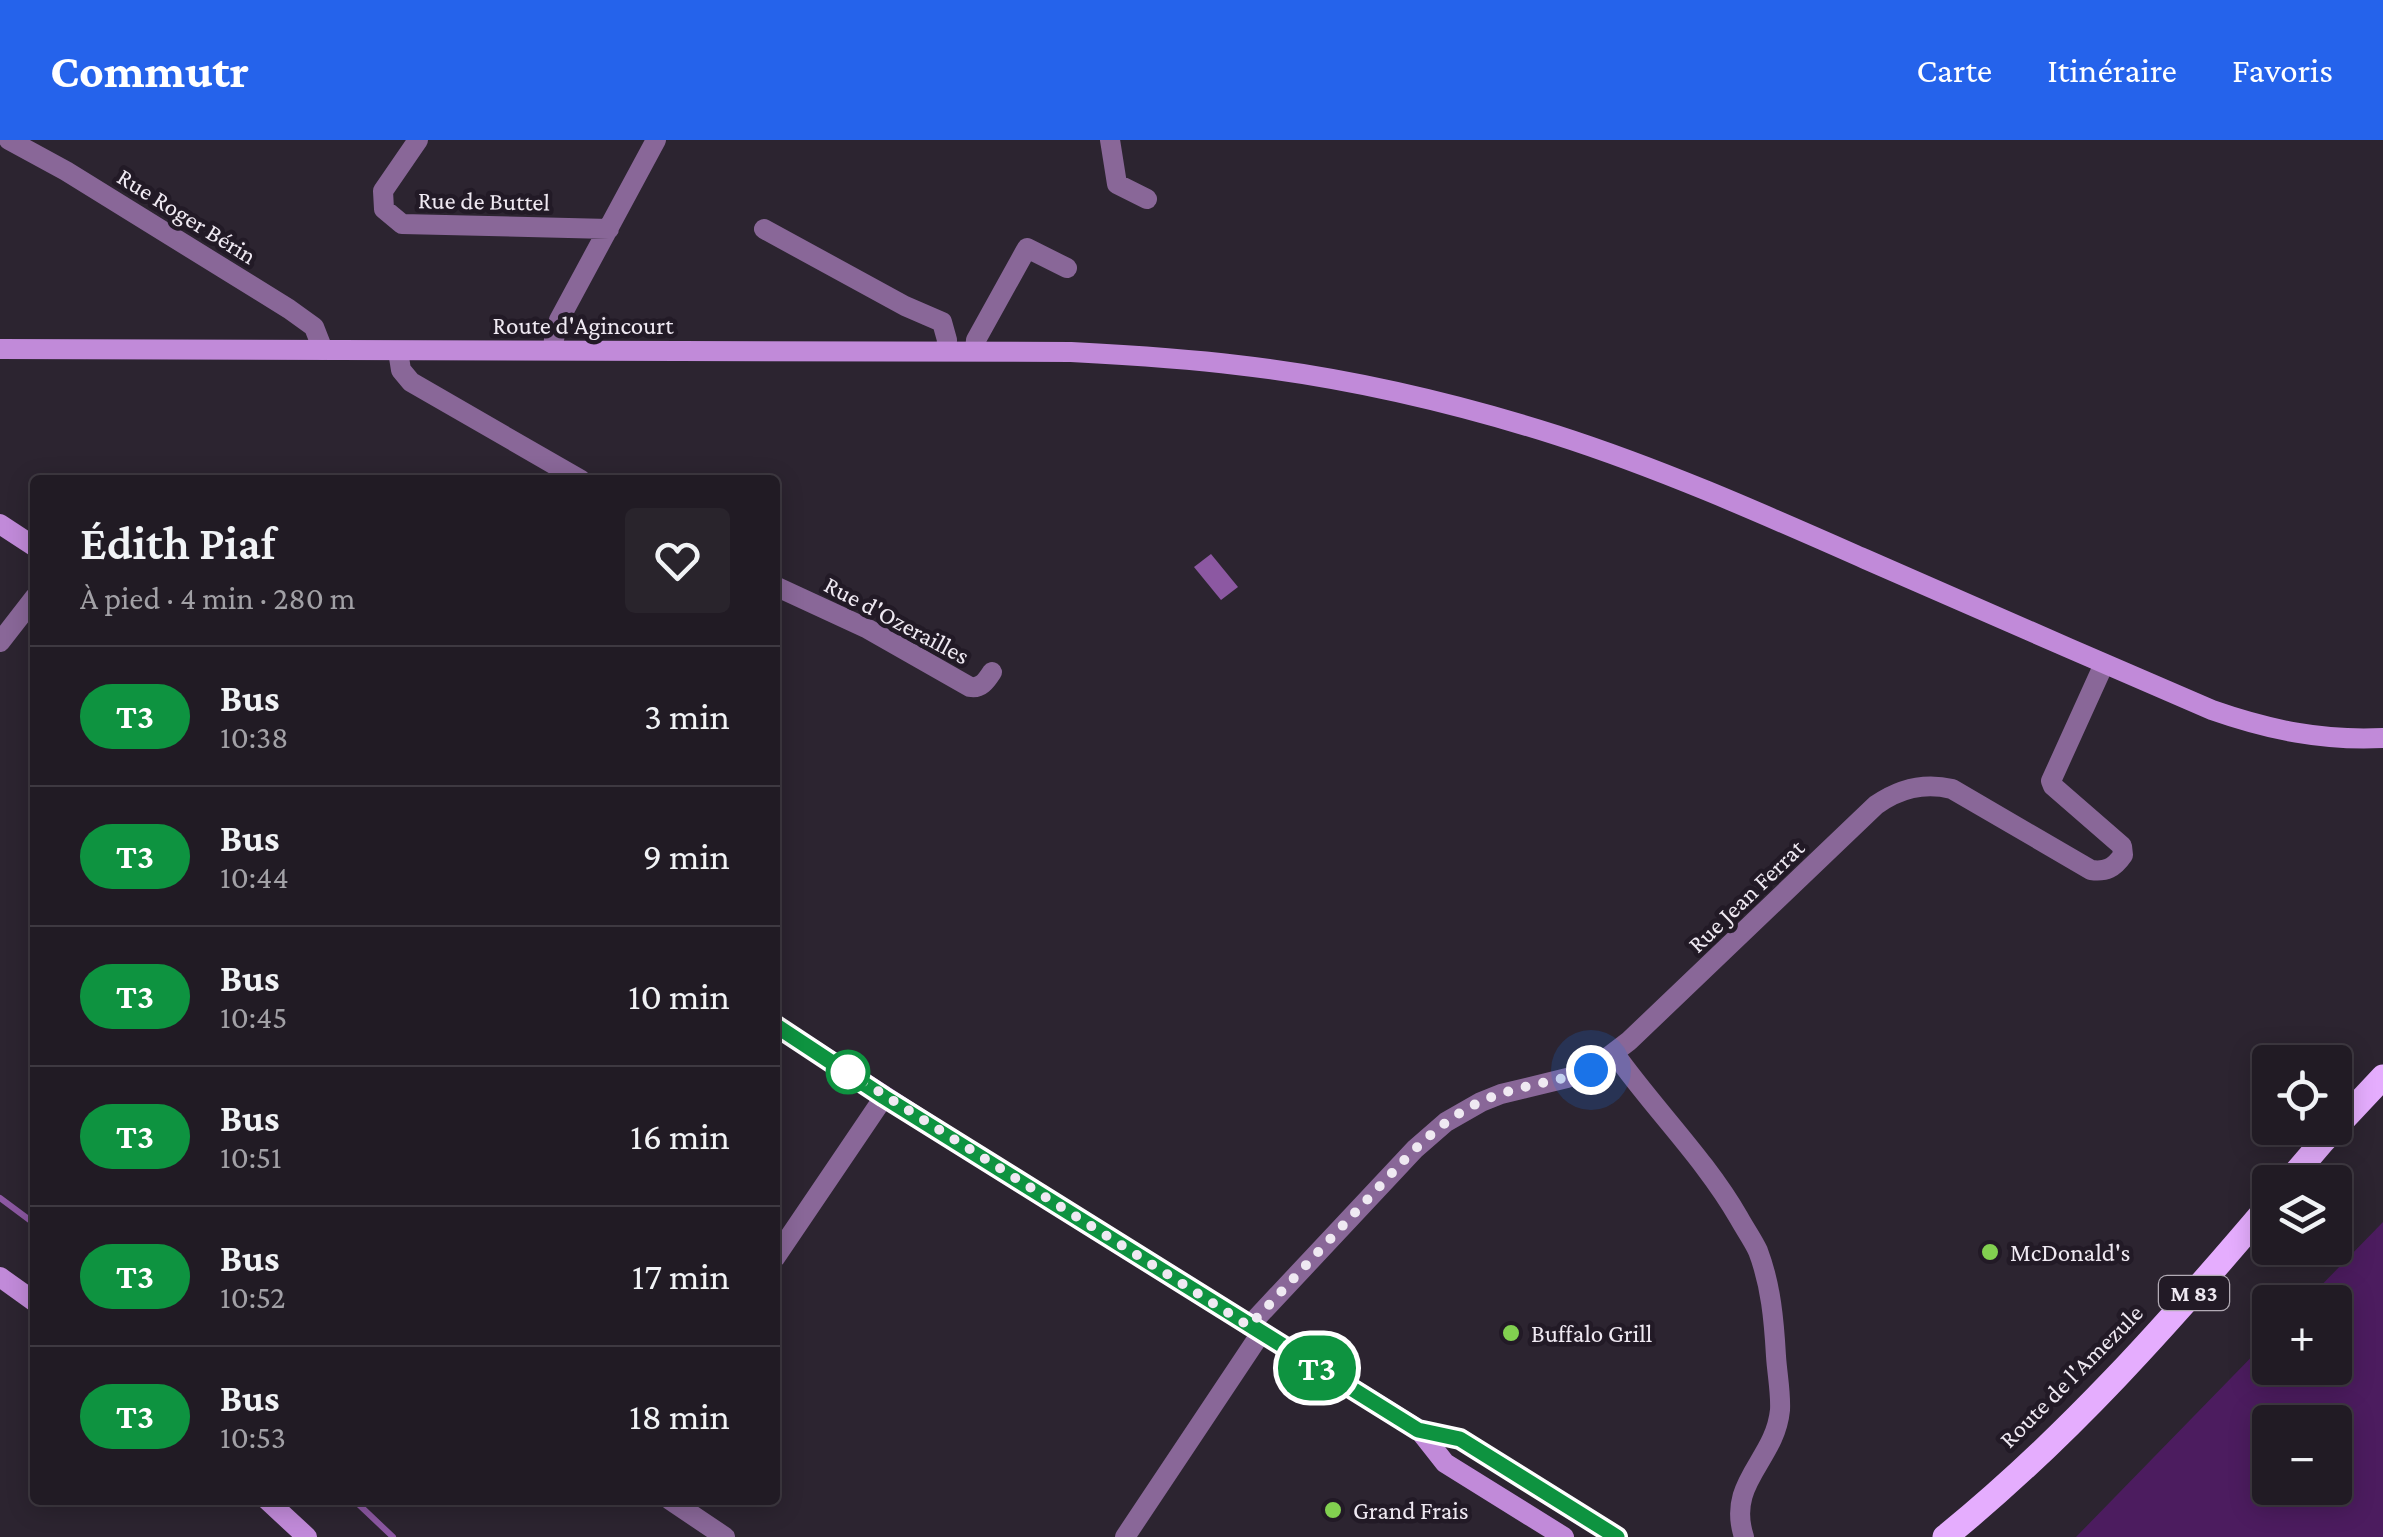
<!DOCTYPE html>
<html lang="fr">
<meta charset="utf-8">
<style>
body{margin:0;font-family:"Crimson Pro",serif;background:#29242c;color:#f1f3f6;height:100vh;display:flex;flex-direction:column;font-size:38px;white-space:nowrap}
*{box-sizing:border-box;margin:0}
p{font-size:32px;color:#a2a1a6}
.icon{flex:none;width:55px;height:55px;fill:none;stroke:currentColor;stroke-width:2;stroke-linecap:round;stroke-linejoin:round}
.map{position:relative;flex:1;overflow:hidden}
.details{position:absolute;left:30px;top:335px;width:750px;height:1030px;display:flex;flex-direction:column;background:#211b24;border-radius:10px;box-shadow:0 5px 25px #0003,0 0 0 2px #3e3941}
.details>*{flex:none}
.badge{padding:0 20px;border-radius:32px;font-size:35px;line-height:65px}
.controls{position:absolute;left:2252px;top:905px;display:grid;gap:20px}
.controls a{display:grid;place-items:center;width:100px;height:100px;border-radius:10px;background:#211b24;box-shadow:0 5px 25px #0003,0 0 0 2px #3e3941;font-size:50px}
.you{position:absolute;width:50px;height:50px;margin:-25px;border:8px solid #fff;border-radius:50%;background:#1a73e8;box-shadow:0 0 0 15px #1a73e833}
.map>.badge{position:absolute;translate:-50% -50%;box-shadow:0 0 0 5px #fff}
.round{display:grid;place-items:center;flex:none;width:105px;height:105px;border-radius:10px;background:#29242c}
.head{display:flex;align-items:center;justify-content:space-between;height:170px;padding:0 50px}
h1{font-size:48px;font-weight:600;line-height:75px}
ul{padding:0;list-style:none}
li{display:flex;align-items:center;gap:30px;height:140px;padding:0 50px;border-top:2px solid #3e3941}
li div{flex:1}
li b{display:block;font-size:38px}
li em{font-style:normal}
li .badge{min-width:110px;font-weight:700;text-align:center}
header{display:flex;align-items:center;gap:60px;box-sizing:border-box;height:140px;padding:0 50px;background:#2563eb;color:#fff}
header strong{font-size:48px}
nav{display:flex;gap:55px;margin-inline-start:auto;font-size:35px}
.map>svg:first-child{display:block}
.green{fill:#4c1c5f;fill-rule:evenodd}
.water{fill:#8c58a2}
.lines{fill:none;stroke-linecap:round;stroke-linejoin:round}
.stream{stroke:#8c58a2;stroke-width:6}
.street{stroke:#896798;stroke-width:20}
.secondary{stroke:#c18ad9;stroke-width:20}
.primary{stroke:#e5adfe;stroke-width:25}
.line-casing{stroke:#fff;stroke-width:22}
.line{stroke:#0e9340;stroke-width:15}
.walk{stroke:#efe9f2;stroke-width:10;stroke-dasharray:0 18}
.stop-dot{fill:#fff;stroke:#0e9340;stroke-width:5}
.poi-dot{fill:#82d050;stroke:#221a26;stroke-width:4}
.labels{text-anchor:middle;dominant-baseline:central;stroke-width:9;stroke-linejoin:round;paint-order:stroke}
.shield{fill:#221a26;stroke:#b2abb5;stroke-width:2.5}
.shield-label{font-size:22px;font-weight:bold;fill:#efe9f2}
.street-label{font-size:25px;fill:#efe9f2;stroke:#221a26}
.poi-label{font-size:25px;fill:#efe9f2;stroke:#221a26;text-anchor:start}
</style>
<header>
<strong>Commutr</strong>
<nav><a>Carte</a><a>Itinéraire</a><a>Favoris</a></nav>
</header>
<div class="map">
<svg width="2383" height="1397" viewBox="0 0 2383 1397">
<rect width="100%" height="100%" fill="#2c2430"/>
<path class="green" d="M2383,1082V1397H2076L2270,1198V1228H2335V1162H2305ZM2270,1282H2335V1348H2270Z"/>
<path class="water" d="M1211,414L1238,447L1221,460L1194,427Z"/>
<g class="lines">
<path class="stream" d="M0,1058L35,1084
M354,1360L393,1397"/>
<path class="street" d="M9,0L66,31L289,169L314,187L323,210
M418,0L383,51L384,69L402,84L609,89
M1110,0L1117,44L1147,59
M764,89L905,166L942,182L947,200L946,211
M553,210L554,199L559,180L656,0
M398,211L401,230L411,242L581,340
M975,211L976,200L1027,108L1067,128
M775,446L868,489L970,547C981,549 986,541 992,532
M0,502L35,457
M1615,914C1655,970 1705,1019 1739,1078C1745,1089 1753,1100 1758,1111C1771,1145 1774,1181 1776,1216C1777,1233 1781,1253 1780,1270C1775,1321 1726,1342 1744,1397
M775,1118L884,957
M1249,1186L1415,1009L1446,982L1481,962L1501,954L1567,938L1591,930L1629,901L1876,665C1899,649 1923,642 1952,649L2091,730C2106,732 2114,728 2123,715L2122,706L2053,646L2051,641L2104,524
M670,1360L725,1397
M1125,1397L1261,1193"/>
<path class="secondary" d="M0,209L1071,212C1127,215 1182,218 1237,225C1342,237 1455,263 1556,295C1662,329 1763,374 1865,419C1981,470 2096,520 2212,570C2269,590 2323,601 2383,598
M0,384L35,407
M775,885L948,997L1419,1290L1445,1323L1564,1397
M0,1137L35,1162
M1419,1290L1460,1299L1617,1397
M267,1360L307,1397"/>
<path class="primary" d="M2288,1042L2323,1001L2383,937
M1945,1397C2066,1299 2170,1182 2270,1064"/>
</g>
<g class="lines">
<g class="line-casing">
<path id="line" d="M775,885L884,957L1418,1290L1460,1299L1617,1397"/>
</g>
<use href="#line" class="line"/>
<path class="walk" d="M848,932L1249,1186C1288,1145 1326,1103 1365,1062C1400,1025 1433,984 1480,962C1516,945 1555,943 1591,930"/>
</g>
<circle class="stop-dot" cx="848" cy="932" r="20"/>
<g class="poi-dot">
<circle cx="1990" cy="1112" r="10"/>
<circle cx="1511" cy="1193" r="10"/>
<circle cx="1333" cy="1370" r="10"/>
</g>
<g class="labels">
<rect class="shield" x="2159" y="1136" width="70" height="34" rx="8"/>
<g class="shield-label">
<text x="2194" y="1153">M 83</text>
</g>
<g class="street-label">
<text transform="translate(484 61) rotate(1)">Rue de Buttel</text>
<text transform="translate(187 76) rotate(32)">Rue Roger Bérin</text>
<text x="583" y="185">Route d'Agincourt</text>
<text transform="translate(897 480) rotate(28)">Rue d'Ozerailles</text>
<text transform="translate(1746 756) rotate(-44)">Rue Jean Ferrat</text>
<text transform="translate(2071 1236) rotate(-45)">Route de l'Amezule</text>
</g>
<g class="poi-label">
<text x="2010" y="1112">McDonald's</text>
<text x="1531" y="1193">Buffalo Grill</text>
<text x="1353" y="1370">Grand Frais</text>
</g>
</g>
</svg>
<div class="controls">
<a><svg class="icon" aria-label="locate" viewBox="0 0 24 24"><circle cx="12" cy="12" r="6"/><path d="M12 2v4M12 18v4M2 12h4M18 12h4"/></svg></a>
<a><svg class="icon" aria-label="layers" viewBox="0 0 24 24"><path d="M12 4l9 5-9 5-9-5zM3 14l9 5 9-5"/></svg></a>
<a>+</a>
<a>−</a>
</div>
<div class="you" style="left:1591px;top:930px"></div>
<b class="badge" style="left:1317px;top:1228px;background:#0e9340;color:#fff">T3</b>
<section class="details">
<div class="head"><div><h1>Édith Piaf</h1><p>À pied · 4 min · 280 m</p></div><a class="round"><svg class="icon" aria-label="heart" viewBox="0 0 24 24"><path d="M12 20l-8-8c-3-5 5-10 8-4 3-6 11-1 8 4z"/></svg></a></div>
<ul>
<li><span class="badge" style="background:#0e9340;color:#fff">T3</span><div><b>Bus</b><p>10:38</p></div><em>3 min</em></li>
<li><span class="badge" style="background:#0e9340;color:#fff">T3</span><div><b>Bus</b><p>10:44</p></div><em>9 min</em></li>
<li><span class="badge" style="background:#0e9340;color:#fff">T3</span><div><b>Bus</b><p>10:45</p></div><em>10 min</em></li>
<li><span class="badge" style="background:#0e9340;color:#fff">T3</span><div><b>Bus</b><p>10:51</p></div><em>16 min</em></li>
<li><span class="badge" style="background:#0e9340;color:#fff">T3</span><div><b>Bus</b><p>10:52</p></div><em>17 min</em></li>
<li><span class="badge" style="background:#0e9340;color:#fff">T3</span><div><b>Bus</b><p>10:53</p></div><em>18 min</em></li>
</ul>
</section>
</div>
